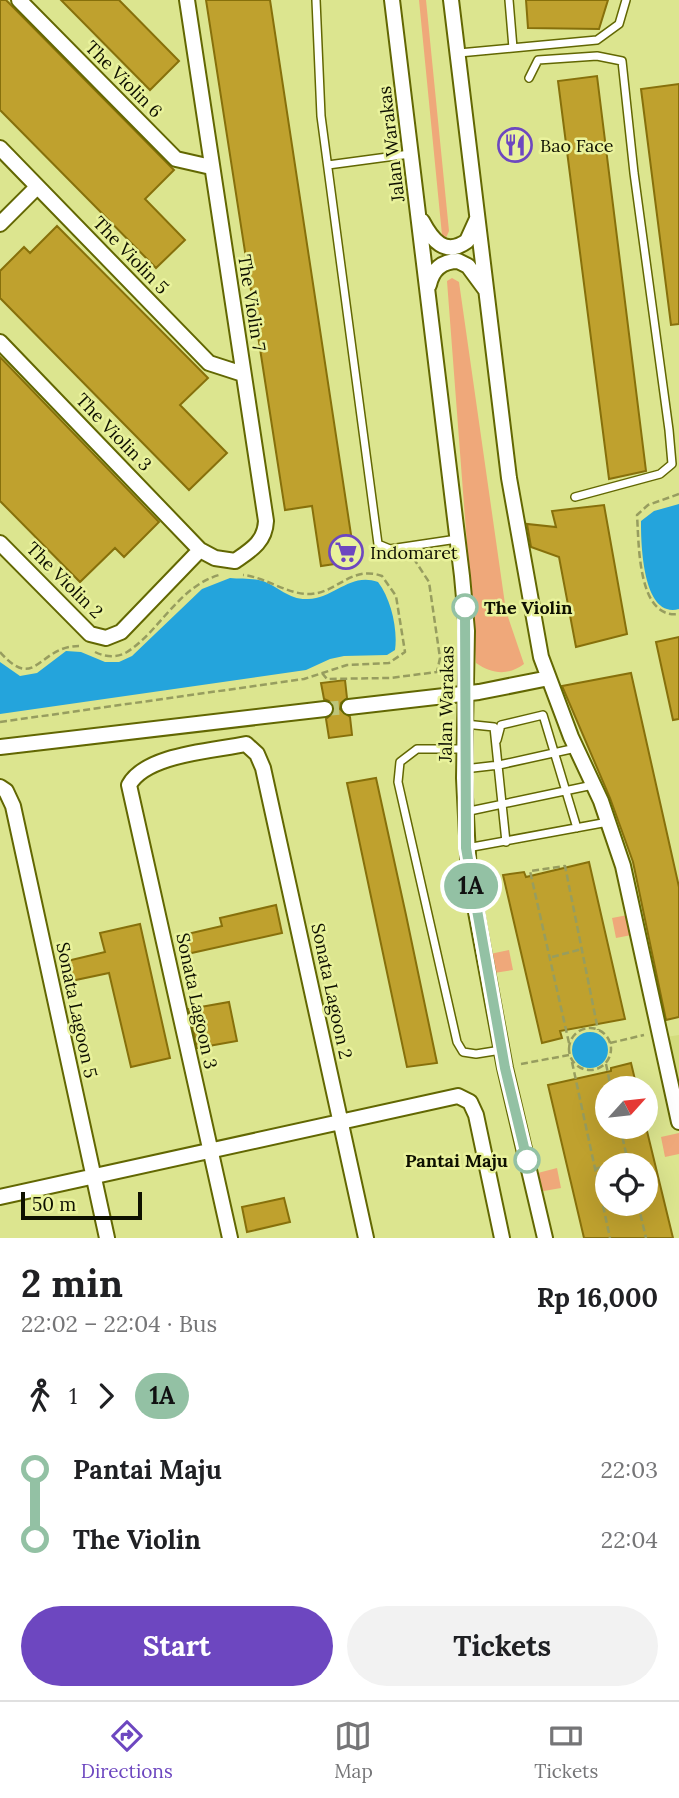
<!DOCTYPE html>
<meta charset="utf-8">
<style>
body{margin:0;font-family:Lora,serif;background:#f2f2f2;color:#202124;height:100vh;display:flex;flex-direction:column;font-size:26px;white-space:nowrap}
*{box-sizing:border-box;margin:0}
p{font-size:23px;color:#757577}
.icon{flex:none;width:38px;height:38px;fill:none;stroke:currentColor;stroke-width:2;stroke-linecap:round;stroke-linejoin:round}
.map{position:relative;height:1238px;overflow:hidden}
.panel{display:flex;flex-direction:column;background:#fff;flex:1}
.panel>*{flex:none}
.badge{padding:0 14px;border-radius:23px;font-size:24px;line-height:46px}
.needle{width:46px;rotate:63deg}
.controls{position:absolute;left:595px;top:1076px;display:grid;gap:14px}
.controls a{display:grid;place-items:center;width:63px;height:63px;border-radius:50%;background:#fff;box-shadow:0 7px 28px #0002;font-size:35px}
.scale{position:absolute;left:21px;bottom:18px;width:121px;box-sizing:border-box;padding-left:7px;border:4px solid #0e1000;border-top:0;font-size:19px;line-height:24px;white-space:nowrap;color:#0e1000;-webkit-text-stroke:5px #e9f29c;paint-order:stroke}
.map>.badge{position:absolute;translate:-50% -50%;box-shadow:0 0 0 4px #fff}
.legs{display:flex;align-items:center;gap:10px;height:77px;padding:0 21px;font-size:23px}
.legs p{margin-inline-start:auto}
.headline{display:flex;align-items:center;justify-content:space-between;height:119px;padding:0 21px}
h1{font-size:38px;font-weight:800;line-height:52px}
.cta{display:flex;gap:14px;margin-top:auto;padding:14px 21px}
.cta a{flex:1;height:80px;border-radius:42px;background:#6d47c0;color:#fff;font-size:28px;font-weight:800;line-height:80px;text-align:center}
.cta a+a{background:#f2f2f2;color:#202124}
ul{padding:0 21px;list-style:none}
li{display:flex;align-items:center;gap:24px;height:70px;font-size:26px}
li i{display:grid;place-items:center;width:10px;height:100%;margin:0 9px;background:currentColor}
li i::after{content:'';width:18px;height:18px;margin:-9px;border:5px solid;border-radius:50%;background:#fff}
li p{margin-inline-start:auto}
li:first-child i{background:linear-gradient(#0000 50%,currentColor 0)}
li:last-child i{background:linear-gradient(currentColor 50%,#0000 0)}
.menu{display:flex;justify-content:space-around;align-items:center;height:98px;border-top:2px solid #e0e0e0;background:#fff;font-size:19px;color:#757577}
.menu a{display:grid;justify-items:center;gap:4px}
.menu .selected{color:#6d47c0}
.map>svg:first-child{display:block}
.built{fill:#d3dc7d}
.green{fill:#efa87a}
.water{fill:#24a4dc}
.building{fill:#bfa12e;stroke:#87700b;stroke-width:2;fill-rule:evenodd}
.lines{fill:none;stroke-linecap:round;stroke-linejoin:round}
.street-tunnel{stroke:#bdc57a;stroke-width:14;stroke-dasharray:14 7;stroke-linecap:butt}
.lane-casing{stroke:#626702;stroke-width:10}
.street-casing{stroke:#626702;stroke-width:18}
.path{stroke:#979d5f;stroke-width:2.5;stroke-dasharray:7 3.5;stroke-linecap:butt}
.lane{stroke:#fff;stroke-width:7}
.street{stroke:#fff;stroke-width:14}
.line-1-casing{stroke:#fff;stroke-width:16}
.line-1{stroke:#93c1a4;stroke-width:10}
.stop-1-dot{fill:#fff;stroke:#93c1a4;stroke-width:3.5}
.labels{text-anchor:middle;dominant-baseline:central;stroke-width:5;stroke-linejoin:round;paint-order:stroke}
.street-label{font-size:18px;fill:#0e1000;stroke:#e9f29c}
.poi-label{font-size:18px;fill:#0e1000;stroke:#e9f29c;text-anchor:start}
.stop-label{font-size:18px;font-weight:bold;fill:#0e1000;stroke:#e9f29c;text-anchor:start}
</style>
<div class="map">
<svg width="679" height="1238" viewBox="0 0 679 1238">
<rect width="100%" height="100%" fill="#dce58f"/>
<path class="built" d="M679,1035V1104L666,1037Z"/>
<path class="green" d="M419,0H426L449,231L446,238L442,235Z
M452,278L459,282L506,611L524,664C508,676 492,674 476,663L447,281Z
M633,914L637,934L616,938L612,918Z
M509,950L513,970L494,973L490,954Z
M679,1133V1154L665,1157L661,1137Z
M557,1168L561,1188L538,1192L534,1174Z"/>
<path class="water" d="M679,504V609C642,619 641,542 641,521L654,511Z
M230,578C240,579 253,578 263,581C279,587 289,600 308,599C335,598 350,572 378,582C391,599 398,629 395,650L387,655L344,656L330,659L306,670L0,714V662L20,676L37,673L66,651L81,652L105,662H119L132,656L202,589Z
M572 1050a18 18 0 1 1 36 0a18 18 0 1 1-36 0Z"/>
<path class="building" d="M0,0H6L174,170L145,199L185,240L156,268L0,110Z
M61,0H119L179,61L150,90Z
M206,0H270L355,561L321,566L312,506L285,510Z
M526,0H608L599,29L528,28Z
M597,76L646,471L609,479L558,81Z
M679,84V324L671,325L641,89Z
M57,226L208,378L180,405L227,453L189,490L0,298V271L24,247L30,253Z
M0,357L159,522L124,557L115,548L80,582L0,501Z
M604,505L627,634L576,647L559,557L531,547L527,524L556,527L552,511Z
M679,637V719L673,720L656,642Z
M631,673L679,887V1017L666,1020L633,862L610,798L562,686Z
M345,680L347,698L341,703L340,709L350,717L352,735L329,738L326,719L333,713L334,707L329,701L324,699L321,683Z
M376,778L406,915L437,1063L407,1067L347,783Z
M589,862L625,1019L560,1031L562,1038L542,1043L503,875L524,872L526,877Z
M276,905L282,933L187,954L183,935L222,926L220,918Z
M140,924L170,1058L131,1067L109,973L71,981L67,961L105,952L100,933Z
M229,1002L237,1041L197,1048L189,1009Z
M631,1063L637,1088H607V1127H646L673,1238H584L548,1085L611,1071V1068ZM607,1166H646V1204H607Z
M284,1198L290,1222L247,1232L242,1207Z"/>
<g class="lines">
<path class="street-tunnel" d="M325,709L349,707"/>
<g class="lane-casing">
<path id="lane" d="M316,0L321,116L378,544L390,549L457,539
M509,0L513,48
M459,53L597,40L619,24L626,0
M529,78L538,60L597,56L622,61L634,173L669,430L672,464L660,474L575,497
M328,165L410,154
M465,724L494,727L506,842
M497,740L501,725L543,715L577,828
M464,749H417L400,762L398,782L457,1042L463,1052L476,1054L501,1050
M464,769L499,765L576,748
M465,812L593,785
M467,848L608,822"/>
</g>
<g class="street-casing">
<path id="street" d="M19,0L176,159L211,167
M392,0L462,576L467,631L464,778L469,874L505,1068L545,1238
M451,0L509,478L541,657L571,737L601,801L623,866L679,1122
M0,148L209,363L243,374
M422,221C432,240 445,257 467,241L477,219
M0,224L37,187
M429,285C432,270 442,261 458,261L468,266L485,289
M0,342L200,550L215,558L235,561C251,550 265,542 266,521L187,0
M0,543L90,634L106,638L121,632L200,550
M349,707L479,692L549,678
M0,747L325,709
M0,787L6,791L13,806L107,1238
M0,1197L458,1096L470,1102L476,1115L502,1238
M230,1238L129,785C146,754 213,751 246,744L257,754L263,768L366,1238"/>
</g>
<path class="path" d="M679,494L648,505L637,515C639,542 637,620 679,614
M0,652C36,693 38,646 79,646
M95,652C105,657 117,658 127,652C159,632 178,587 219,575
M322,673L327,679L390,678L437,672L440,658L429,582L412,556
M0,722L304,679L347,665L389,663L405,652L396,596L382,576C352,565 338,592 311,594C287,595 266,577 243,575
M552,957L582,949
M569 1049a21 21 0 1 1 42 0a21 21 0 1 1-42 0Z
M569,1043L530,871L565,866L598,1030
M610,1043L644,1035
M572,1062L610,1238
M521,1064L569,1055
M606,1064L611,1088
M620,1127L629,1166
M595,1169L628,1159
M638,1204L646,1238"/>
<use href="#lane" class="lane"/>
<use href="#street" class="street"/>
</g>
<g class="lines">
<g class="line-1-casing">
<path id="line-1" d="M465,607L466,848L505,1068L527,1160"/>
</g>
<use href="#line-1" class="line-1"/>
</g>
<defs>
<g id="restaurant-ring" transform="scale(1.75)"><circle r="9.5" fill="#e9f29c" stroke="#6d47c0" stroke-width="1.5"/><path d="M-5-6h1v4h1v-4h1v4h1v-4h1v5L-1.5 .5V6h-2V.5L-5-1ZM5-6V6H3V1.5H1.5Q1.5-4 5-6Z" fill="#6d47c0"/></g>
<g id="supermarket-ring" transform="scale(1.75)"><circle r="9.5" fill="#e9f29c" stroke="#6d47c0" stroke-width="1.5"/><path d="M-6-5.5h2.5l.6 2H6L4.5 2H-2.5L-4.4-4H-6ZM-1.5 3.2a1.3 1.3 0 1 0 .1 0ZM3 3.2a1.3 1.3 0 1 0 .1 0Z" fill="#6d47c0"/></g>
</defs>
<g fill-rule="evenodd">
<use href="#restaurant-ring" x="515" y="145"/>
<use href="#supermarket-ring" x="346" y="552"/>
</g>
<g class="stop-1-dot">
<circle cx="465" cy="607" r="12"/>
<circle cx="527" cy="1160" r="12"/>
</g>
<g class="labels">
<g class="street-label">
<text transform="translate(124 79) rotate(45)">The Violin 6</text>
<text transform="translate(391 144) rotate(-97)">Jalan Warakas</text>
<text transform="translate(131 255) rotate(46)">The Violin 5</text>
<text transform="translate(252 303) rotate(81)">The Violin 7</text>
<text transform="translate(114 432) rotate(46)">The Violin 3</text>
<text transform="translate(65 580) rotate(45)">The Violin 2</text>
<text transform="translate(446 704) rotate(-89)">Jalan Warakas</text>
<text transform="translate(332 991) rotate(78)">Sonata Lagoon 2</text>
<text transform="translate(197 1001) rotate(78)">Sonata Lagoon 3</text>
<text transform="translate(77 1010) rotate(78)">Sonata Lagoon 5</text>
</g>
<g class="poi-label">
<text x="540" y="145">Bao Face</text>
<text x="370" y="552">Indomaret</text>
</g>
<g class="stop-label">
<text x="484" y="607">The Violin</text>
<text x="508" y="1160" text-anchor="end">Pantai Maju</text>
</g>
</g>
</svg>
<div class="controls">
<a><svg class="needle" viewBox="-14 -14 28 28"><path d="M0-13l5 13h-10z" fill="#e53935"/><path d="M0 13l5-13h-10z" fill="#757577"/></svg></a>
<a><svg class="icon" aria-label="locate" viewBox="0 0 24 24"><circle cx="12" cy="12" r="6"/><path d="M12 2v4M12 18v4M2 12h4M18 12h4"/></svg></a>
</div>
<div class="scale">50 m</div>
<b class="badge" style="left:471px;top:886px;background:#93c1a4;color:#111">1A</b>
</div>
<section class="panel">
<div class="headline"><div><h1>2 min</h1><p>22:02 – 22:04 · Bus</p></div><b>Rp 16,000</b></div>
<div class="legs"><svg class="icon" aria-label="walk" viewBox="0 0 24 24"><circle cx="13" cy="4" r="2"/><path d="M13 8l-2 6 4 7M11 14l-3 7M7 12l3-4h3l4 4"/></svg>1<svg class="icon" aria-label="forward" viewBox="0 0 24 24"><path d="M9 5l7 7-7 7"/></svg><b class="badge" style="background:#93c1a4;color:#111">1A</b></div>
<ul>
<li><i style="color:#93c1a4"></i><b>Pantai Maju</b><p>22:03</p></li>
<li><i style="color:#93c1a4"></i><b>The Violin</b><p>22:04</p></li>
</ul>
<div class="cta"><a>Start</a><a>Tickets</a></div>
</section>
<nav class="menu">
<a class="selected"><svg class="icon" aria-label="directions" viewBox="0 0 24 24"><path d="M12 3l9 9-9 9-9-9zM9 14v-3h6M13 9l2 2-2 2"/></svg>Directions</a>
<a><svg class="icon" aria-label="map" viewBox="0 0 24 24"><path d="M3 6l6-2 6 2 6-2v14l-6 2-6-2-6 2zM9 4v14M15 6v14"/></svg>Map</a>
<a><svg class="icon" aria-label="tickets" viewBox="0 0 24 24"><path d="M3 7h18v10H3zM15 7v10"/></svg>Tickets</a>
</nav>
